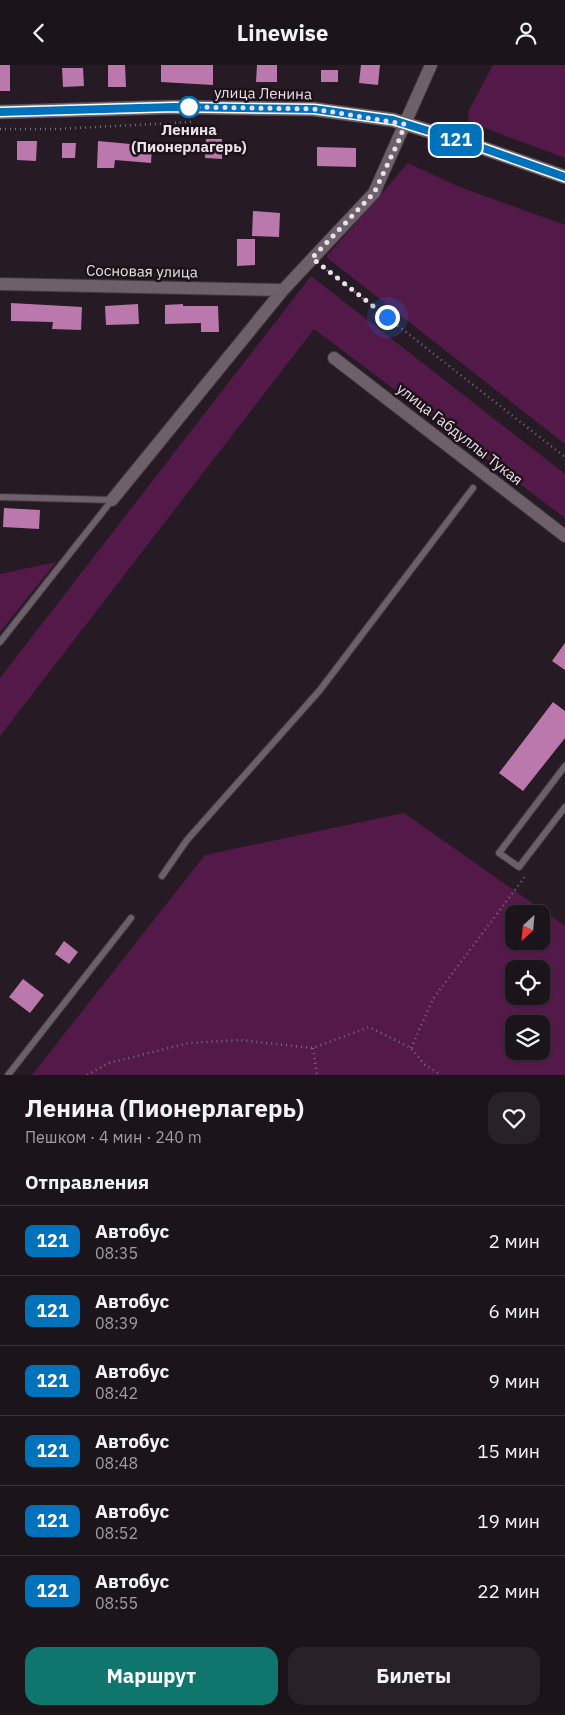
<!DOCTYPE html>
<html lang="ru">
<meta charset="utf-8">
<style>
body{margin:0;font-family:"IBM Plex Sans",sans-serif;background:#292128;color:#f1f3f6;height:100vh;display:flex;flex-direction:column;font-size:19px;white-space:nowrap}
*{box-sizing:border-box;margin:0}
p{font-size:16px;color:#a09ea3}
.icon{flex:none;width:28px;height:28px;fill:none;stroke:currentColor;stroke-width:2;stroke-linecap:round;stroke-linejoin:round}
.map{position:relative;height:1010px;overflow:hidden}
.panel{display:flex;flex-direction:column;background:#1c141b;flex:1}
.panel>*{flex:none}
.badge{padding:0 10px;border-radius:8px;font-size:18px;line-height:32px}
.needle{width:32px;rotate:206deg}
.controls{position:absolute;left:505px;top:840px;display:grid;gap:10px}
.controls a{display:grid;place-items:center;width:45px;height:45px;border-radius:10px;background:#1c141b;box-shadow:0 1px 4px #0004,0 0 0 1px #3a333a;font-size:25px}
.you{position:absolute;width:25px;height:25px;margin:-12px;border:4px solid #fff;border-radius:50%;background:#1a73e8;box-shadow:0 0 0 8px #1a73e833}
.map>.badge{position:absolute;translate:-50% -50%;box-shadow:0 0 0 2px #fff}
h2{padding:0 25px;font-size:19px;line-height:45px}
.round{display:grid;place-items:center;flex:none;width:52px;height:52px;border-radius:15px;background:#292128}
.headline{display:flex;align-items:center;justify-content:space-between;height:85px;padding:0 25px}
h1{font-size:24px;font-weight:700;line-height:38px}
.action{display:flex;gap:10px;margin-top:auto;padding:10px 25px}
.action a{flex:1;height:58px;border-radius:15px;background:#0f766e;color:#fff;font-size:20px;font-weight:700;line-height:58px;text-align:center}
.action a+a{background:#292128;color:#f1f3f6}
ul{padding:0;list-style:none}
li{display:flex;align-items:center;gap:15px;height:70px;padding:0 25px;border-top:1px solid #3a333a}
li div{flex:1}
li b{display:block;font-size:19px}
li em{font-style:normal}
li .badge{min-width:55px;font-weight:700;text-align:center}
header{display:flex;justify-content:space-between;align-items:center;height:65px;padding:0 25px;background:#1c141b;font-size:22px;font-weight:700}
.map>svg:first-child{display:block}
.green{fill:#531a49;fill-rule:evenodd}
.building{fill:#bb78ac}
.lines{fill:none;stroke-linecap:round;stroke-linejoin:round}
.service-casing{stroke:#3f363d;stroke-width:8}
.minor-casing{stroke:#3f363d;stroke-width:14}
.tertiary-casing{stroke:#3f363d;stroke-width:15}
.path{stroke:#796f77;stroke-width:2.5;stroke-dasharray:1 4;stroke-linecap:butt}
.service{stroke:#6e606b;stroke-width:6}
.minor{stroke:#6e606b;stroke-width:12}
.tertiary{stroke:#6e606b;stroke-width:14}
.line-casing{stroke:#fff;stroke-width:11}
.line{stroke:#0072bc;stroke-width:8}
.walk{stroke:#e9e1e7;stroke-width:5;stroke-dasharray:0 9}
.stop-dot{fill:#fff;stroke:#0072bc;stroke-width:2.5}
.labels{text-anchor:middle;dominant-baseline:central;stroke-width:5;stroke-linejoin:round;paint-order:stroke}
.street-label{font-size:15px;fill:#e9e1e7;stroke:#1d121a}
.stop-label{font-size:15px;font-weight:bold;fill:#e9e1e7;stroke:#1d121a}
</style>
<header><svg class="icon" aria-label="back" viewBox="0 0 24 24"><path d="M15 5l-7 7 7 7"/></svg>Linewise<svg class="icon" aria-label="person" viewBox="0 0 24 24"><circle cx="12" cy="8" r="4"/><path d="M4 21q1-7 8-7t8 7"/></svg></header>
<div class="map">
<svg width="565" height="1010" viewBox="0 0 565 1010">
<rect width="100%" height="100%" fill="#261b24"/>
<path class="green" d="M493,0H565V93L469,57L468,47Z
M408,98L457,121L565,160V379L326,192Z
M311,211L565,409V453L314,264L0,671V613Z
M56,497L0,567V509Z
M404,748L565,861V1010H32L205,790ZM514,849H541V876H514ZM514,904H541V931H514ZM514,959H541V986H514Z"/>
<path class="building" d="M0,0H10V26H0Z
M108,0H125L126,22H108Z
M161,0H213V20L161,17Z
M257,0H277V17H256Z
M361,0H380L378,20L359,18Z
M62,3H83L84,21L63,22Z
M321,5H338V17H321Z
M206,74H222V94L205,93Z
M17,76H37L36,96L17,95Z
M98,76L152,81L151,98L115,95L114,103H97Z
M62,78H76L75,93H62Z
M317,82L356,83V102L317,101Z
M253,146L280,148L279,172L252,171Z
M237,174H255V200L237,201Z
M11,238L82,242L81,265L52,264L53,257L11,256Z
M138,239L139,259L106,260L105,241Z
M183,239V241H218L219,267H201V258L165,259V240Z
M4,443L40,445L39,464L3,462Z
M565,578V605L552,596Z
M553,637L565,646V673L523,726L499,708Z
M64,876L78,887L69,899L55,889Z
M23,914L44,930L30,948L9,932Z"/>
<g class="lines">
<g class="service-casing">
<path id="service" d="M0,432L112,435
M0,577L112,435
M565,701L499,788L519,802L565,742
M162,811L187,775L320,625L473,423
M8,1010L131,853"/>
</g>
<g class="minor-casing">
<path id="minor" d="M0,219L283,225
M334,293L565,471
M112,435L283,225L374,128L431,0"/>
</g>
<g class="tertiary-casing">
<path id="tertiary" d="M0,47L174,42L313,44L393,55L477,81L565,112"/>
</g>
<path class="path" d="M0,64H58L191,57
M323,202L565,392
M313,983L317,1010
M411,983L433,934L527,809
M87,1010L109,998L189,978L239,975L313,983L369,962L411,983L424,999L441,1010"/>
<use href="#service" class="service"/>
<use href="#minor" class="minor"/>
<use href="#tertiary" class="tertiary"/>
</g>
<g class="lines">
<g class="line-casing">
<path id="line" d="M0,47L174,42L314,44L393,55L477,81L565,112"/>
</g>
<use href="#line" class="line"/>
<path class="walk" d="M189,42L314,44L404,59L401,71L374,128L312,193L387,252"/>
</g>
<circle class="stop-dot" cx="189" cy="42" r="10"/>
<g class="labels">
<g class="street-label">
<text transform="translate(263 28) rotate(1)">улица Ленина</text>
<text transform="translate(142 206) rotate(1)">Сосновая улица</text>
<text transform="translate(460 369) rotate(38)">улица Габдуллы Тукая</text>
</g>
<g class="stop-label">
<text x="189" y="64">Ленина<tspan x="189" dy="17">(Пионерлагерь)</tspan></text>
</g>
</g>
</svg>
<div class="controls">
<a><svg class="needle" viewBox="-14 -14 28 28"><path d="M0-13l5 13h-10z" fill="#e53935"/><path d="M0 13l5-13h-10z" fill="#a09ea3"/></svg></a>
<a><svg class="icon" aria-label="locate" viewBox="0 0 24 24"><circle cx="12" cy="12" r="6"/><path d="M12 2v4M12 18v4M2 12h4M18 12h4"/></svg></a>
<a><svg class="icon" aria-label="layers" viewBox="0 0 24 24"><path d="M12 4l9 5-9 5-9-5zM3 14l9 5 9-5"/></svg></a>
</div>
<div class="you" style="left:387px;top:252px"></div>
<b class="badge" style="left:456px;top:75px;background:#0072bc;color:#fff">121</b>
</div>
<section class="panel">
<div class="headline"><div><h1>Ленина (Пионерлагерь)</h1><p>Пешком · 4 мин · 240 m</p></div><a class="round"><svg class="icon" aria-label="heart" viewBox="0 0 24 24"><path d="M12 20l-8-8c-3-5 5-10 8-4 3-6 11-1 8 4z"/></svg></a></div>
<h2>Отправления</h2>
<ul>
<li><span class="badge" style="background:#0072bc;color:#fff">121</span><div><b>Автобус</b><p>08:35</p></div><em>2 мин</em></li>
<li><span class="badge" style="background:#0072bc;color:#fff">121</span><div><b>Автобус</b><p>08:39</p></div><em>6 мин</em></li>
<li><span class="badge" style="background:#0072bc;color:#fff">121</span><div><b>Автобус</b><p>08:42</p></div><em>9 мин</em></li>
<li><span class="badge" style="background:#0072bc;color:#fff">121</span><div><b>Автобус</b><p>08:48</p></div><em>15 мин</em></li>
<li><span class="badge" style="background:#0072bc;color:#fff">121</span><div><b>Автобус</b><p>08:52</p></div><em>19 мин</em></li>
<li><span class="badge" style="background:#0072bc;color:#fff">121</span><div><b>Автобус</b><p>08:55</p></div><em>22 мин</em></li>
</ul>
<div class="action"><a>Маршрут</a><a>Билеты</a></div>
</section>
